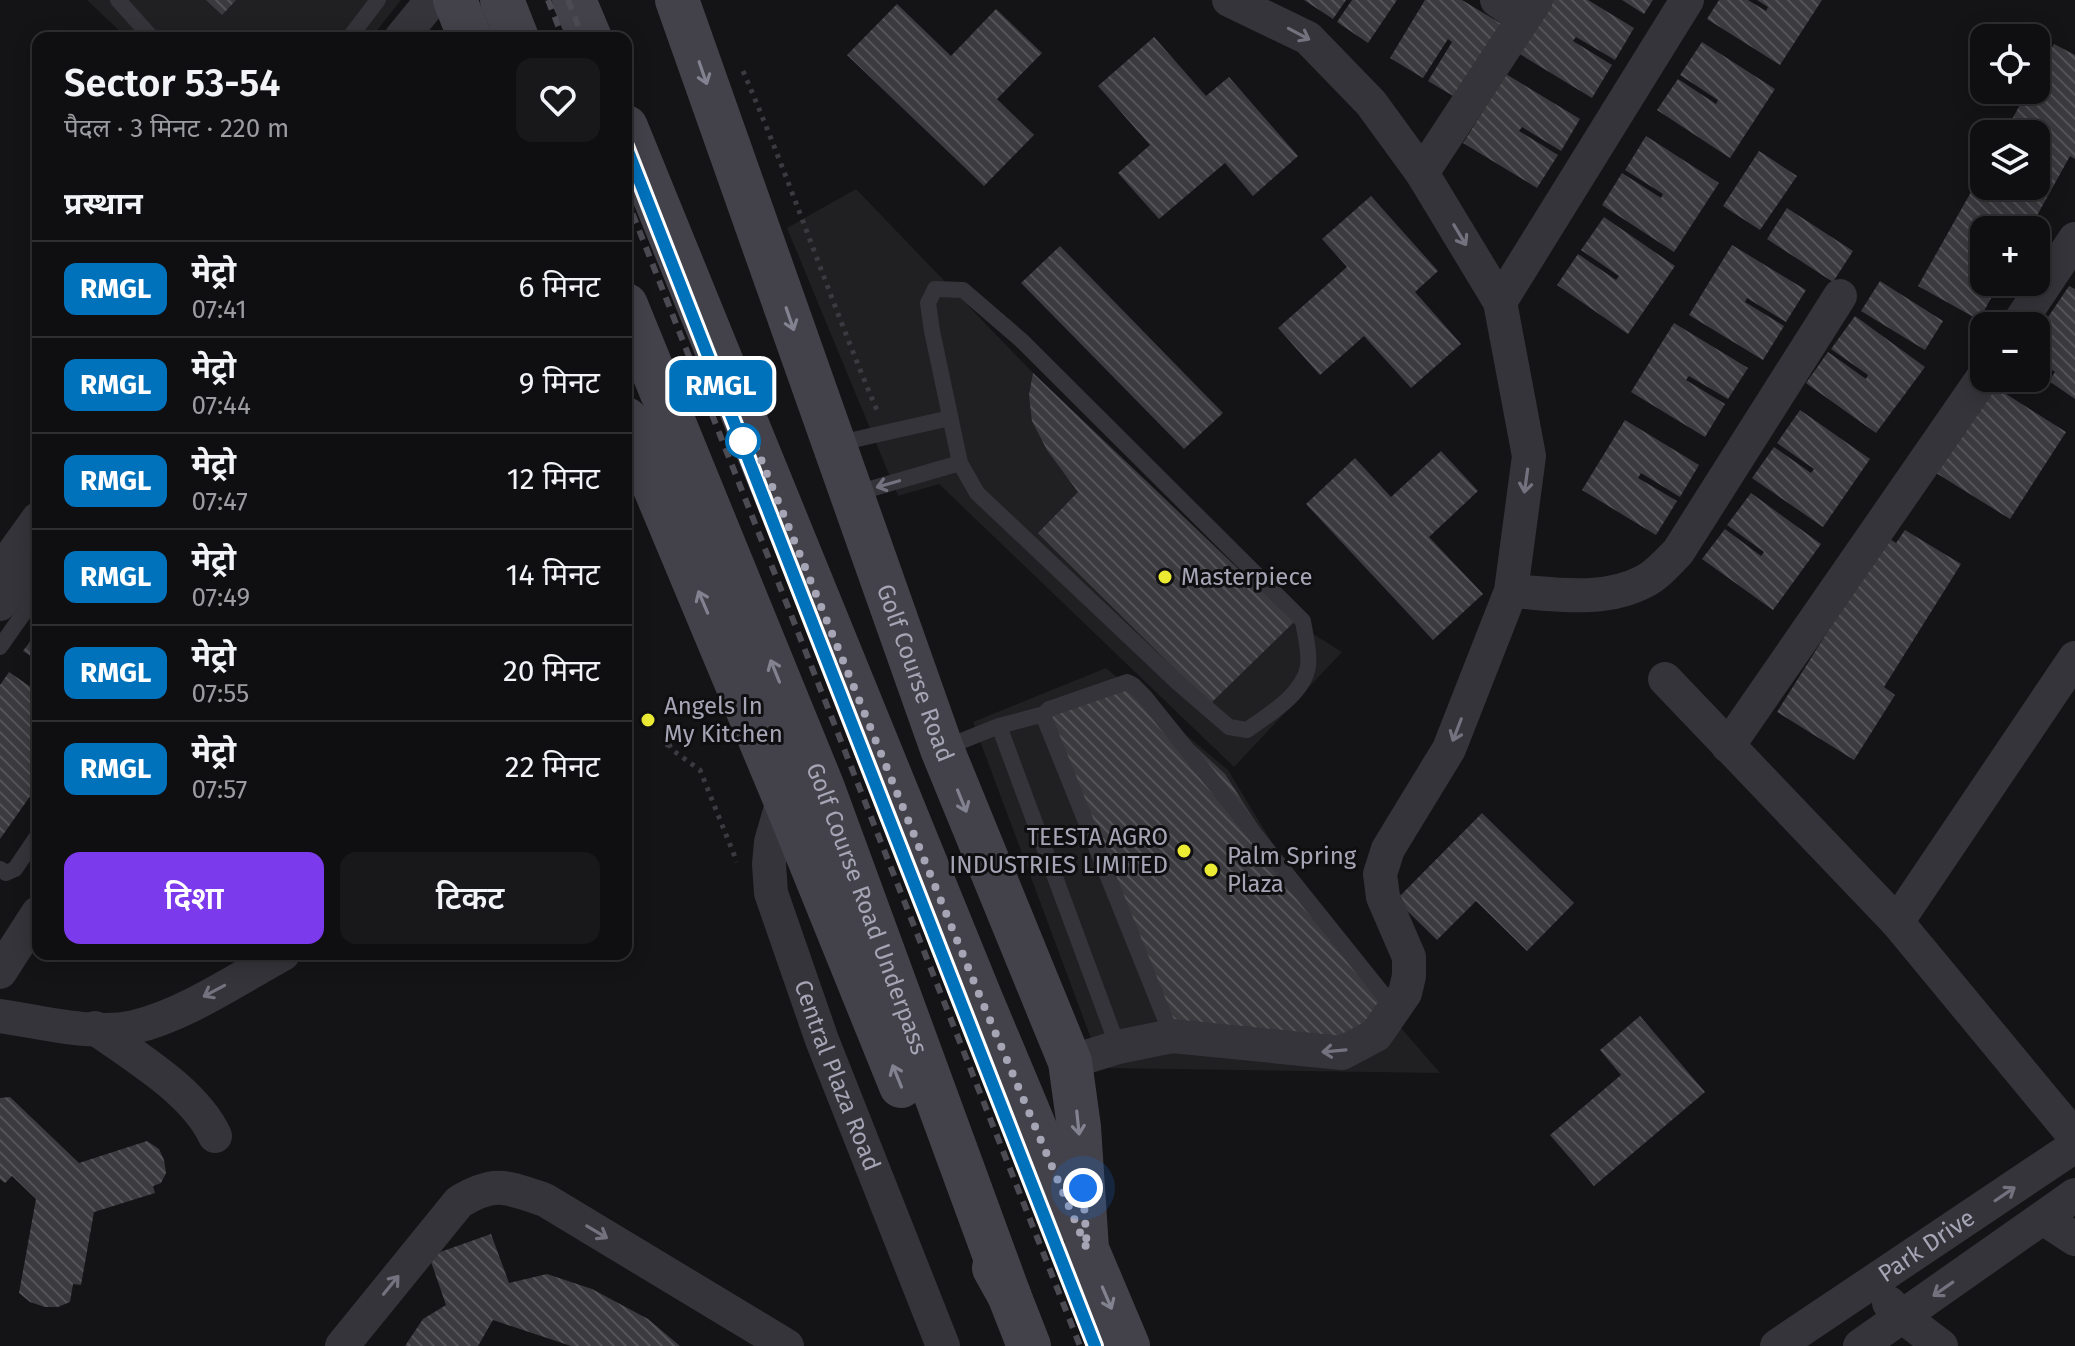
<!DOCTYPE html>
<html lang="hi">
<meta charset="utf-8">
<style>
body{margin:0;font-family:"Fira Sans","Noto Sans Devanagari",sans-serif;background:#181719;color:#f1f3f6;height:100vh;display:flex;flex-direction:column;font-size:30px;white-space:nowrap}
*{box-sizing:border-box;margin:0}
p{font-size:26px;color:#9b9c9f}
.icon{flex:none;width:44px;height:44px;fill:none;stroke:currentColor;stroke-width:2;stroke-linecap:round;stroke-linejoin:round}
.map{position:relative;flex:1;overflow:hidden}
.side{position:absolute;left:32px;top:32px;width:600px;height:928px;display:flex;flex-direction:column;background:#0f0e10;border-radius:16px;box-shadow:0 4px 20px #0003,0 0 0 2px #2f2e30}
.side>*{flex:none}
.badge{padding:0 16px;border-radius:12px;font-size:28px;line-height:52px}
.buttons{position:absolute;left:1970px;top:24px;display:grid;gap:16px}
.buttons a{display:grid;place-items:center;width:80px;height:80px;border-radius:16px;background:#0f0e10;box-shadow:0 4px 20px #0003,0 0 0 2px #2f2e30;font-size:40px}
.you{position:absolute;width:40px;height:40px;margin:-20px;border:6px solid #fff;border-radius:50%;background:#1a73e8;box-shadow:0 0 0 12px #1a73e833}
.map>.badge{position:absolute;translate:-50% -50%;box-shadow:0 0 0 4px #fff}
h2{padding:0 32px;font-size:30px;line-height:72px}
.round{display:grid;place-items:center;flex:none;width:84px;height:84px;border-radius:16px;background:#181719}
.headline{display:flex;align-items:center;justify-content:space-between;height:136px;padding:0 32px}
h1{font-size:38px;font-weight:600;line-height:60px}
.button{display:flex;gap:16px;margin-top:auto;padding:16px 32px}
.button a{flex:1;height:92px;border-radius:16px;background:#7c3aed;color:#fff;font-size:32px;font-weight:600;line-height:92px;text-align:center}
.button a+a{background:#181719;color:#f1f3f6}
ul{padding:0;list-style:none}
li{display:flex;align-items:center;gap:24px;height:96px;padding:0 32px;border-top:2px solid #2f2e30}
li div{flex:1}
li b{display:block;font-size:30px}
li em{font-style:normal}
li .badge{min-width:88px;font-weight:700;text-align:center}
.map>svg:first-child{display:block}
.built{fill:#201f22}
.building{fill:url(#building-back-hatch)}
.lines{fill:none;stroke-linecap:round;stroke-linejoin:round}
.path{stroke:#3b3a41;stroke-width:5;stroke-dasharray:4 6;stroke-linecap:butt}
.lane{stroke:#35343a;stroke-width:16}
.street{stroke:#35343a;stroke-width:34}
.secondary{stroke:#43424a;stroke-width:44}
.rail{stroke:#4c4b53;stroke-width:6;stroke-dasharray:10 8;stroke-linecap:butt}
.oneway{stroke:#73727e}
.oneway2{stroke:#838290}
.line-casing{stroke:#fff;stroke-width:18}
.line{stroke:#0072bc;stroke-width:12}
.walk{stroke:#a6a5b5;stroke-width:8;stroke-dasharray:0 14.4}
.stop-dot{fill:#fff;stroke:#0072bc;stroke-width:4}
.poi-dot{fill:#eceb34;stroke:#0f0e10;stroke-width:3}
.labels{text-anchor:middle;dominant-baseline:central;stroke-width:6;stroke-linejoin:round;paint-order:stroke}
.poi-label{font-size:24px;fill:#a6a5b5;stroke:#0f0e10;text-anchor:start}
.street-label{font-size:24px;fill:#a6a5b5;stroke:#0f0e10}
</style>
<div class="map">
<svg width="2075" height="1346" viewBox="0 0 2075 1346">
<defs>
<pattern id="building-back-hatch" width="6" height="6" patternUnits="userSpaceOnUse" patternTransform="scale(2)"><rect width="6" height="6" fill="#3b3a3f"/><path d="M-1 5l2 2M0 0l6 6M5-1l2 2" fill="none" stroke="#545458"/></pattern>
</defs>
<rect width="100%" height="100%" fill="#141315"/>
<path class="built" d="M87,0H401L371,38H127Z
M856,189L1033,373L1294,622L1342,652L1234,767L939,484L898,496L787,228Z
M1106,668L1228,770L1345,963L1440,1073L1102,1068L973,722Z"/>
<path class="building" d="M206,0H236L222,15Z
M1304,0H1346L1333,19Z
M1352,0H1397L1368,43L1337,22Z
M1425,0H1462L1505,26L1460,100L1428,81L1452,42L1448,39L1423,78L1390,58Z
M1550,0H1588L1634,28L1615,60L1576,37L1573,41L1612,65L1592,98L1518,53Z
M1622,0H1653L1644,14Z
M1719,0H1748L1766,11L1768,7L1757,0H1822L1780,65L1707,19Z
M897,4L951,56L996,9L1042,53L997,99L1034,135L984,186L847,55Z
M1154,37L1206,96L1229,77L1298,156L1253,196L1225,163L1159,219L1118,173L1150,145L1098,86Z
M1702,42L1775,89L1730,158L1657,110L1678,79L1716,104L1718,100L1680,75Z
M2054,44L2075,55V159L2070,156L2029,230H1984V282H2000L1979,320L1918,286L1984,169V186H2036V134H2004L2028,90H2036V76Z
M1506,74L1580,119L1561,151L1522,127L1519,131L1558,155L1537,188L1463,143Z
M1646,136L1719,183L1674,252L1602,205L1622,173L1661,198L1663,194L1625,170Z
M1759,151L1797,176L1760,230L1723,206Z
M1371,196L1438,271L1415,292L1461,344L1411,388L1364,336L1320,375L1278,328L1347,267L1322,239Z
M1787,208L1853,251L1833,282L1767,239Z
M1604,217L1675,266L1628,334L1557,285L1578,254L1616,280L1619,276L1581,250Z
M1732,245L1806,290L1786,322L1747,298L1745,302L1784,326L1763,360L1689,315Z
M1060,246L1223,413L1184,449L1021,283Z
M1880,281L1943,321L1925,350L1861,311Z
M2069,286L2075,289V399L2049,381L2055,372L2036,359V355L2049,335L2040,329Z
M1855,316L1925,367L1876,433L1806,383L1828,352L1866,379L1868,375L1831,349Z
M1674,323L1748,368L1728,399L1689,376L1686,380L1725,404L1705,437L1631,392Z
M1033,373L1294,622L1210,704L1038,533L1078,492L1047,450L1032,421L1029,395Z
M1984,380L2066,432L2010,519L1928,468Z
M1800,410L1870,459L1823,527L1752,478L1774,447L1811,473L1814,469L1777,443Z
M1625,420L1699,465L1680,497L1641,473L1638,478L1677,501L1656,535L1582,490Z
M1441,451L1478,491L1429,537L1483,594L1433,640L1306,504L1355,458L1391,497Z
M1751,493L1821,544L1773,610L1702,559L1725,529L1761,556L1764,552L1727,525Z
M1905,530L1961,564L1884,687L1895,695L1854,760L1777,712L1860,580L1882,534L1896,543Z
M38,631V661L23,651Z
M9,672L38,692V785L0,839V685Z
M1127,683L1225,774L1301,893L1380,989L1377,1029L1342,1051L1177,1038L1046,713Z
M1482,813L1574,903L1527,951L1476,901L1437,940L1396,900Z
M1640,1016L1705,1092L1594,1186L1550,1135L1621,1075L1600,1050Z
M10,1097L79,1163L147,1141L159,1149L164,1160L166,1173L161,1183L153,1186L155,1193L94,1212L81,1285L73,1284L70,1302L58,1307H45L30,1302L19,1293L36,1199L12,1176L5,1183L0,1179V1098Z
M491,1234L509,1283L547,1274L592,1289L648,1319L680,1346H571L493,1320L478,1346H405L423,1319L446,1305L429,1256Z"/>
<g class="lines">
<path class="path" d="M743,71C792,184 830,301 879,415
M669,744L671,749L700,770L737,862
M665,745L673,743"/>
<path class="lane" d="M118,0L152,38
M349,38L378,0
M935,289L963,290L1021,340L1303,621C1305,634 1310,652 1308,666C1304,694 1268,715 1247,730L1229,727L1177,682L977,493L960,463L932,331L928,303Z
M835,444L950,418
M853,494L960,463
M0,647L38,593
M999,726L1044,714
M944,748L999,726L1118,1047
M0,869L6,873L15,869L38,835
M1172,1036L1045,720L1044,714L1049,709L1127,682L1133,685L1145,697L1395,1009"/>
<g class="street">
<path d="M1497,0L1524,18"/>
<path d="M401,38L432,0"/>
<path d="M1422,173L1536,0"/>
<path d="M1500,302L1687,0"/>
<path d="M2017,326L2075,239"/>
<path d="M0,572L38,519"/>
<path d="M1511,591C1556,594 1604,603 1645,581C1657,575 1668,562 1678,552L1840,296"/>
<path d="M0,604L33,559"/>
<path d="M1665,679L1897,922L2075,1137"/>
<path d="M1728,746L1984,376"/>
<path id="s1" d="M784,797L771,842L769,864L771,893L822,1040L943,1346"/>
<path d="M1897,922L2075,658"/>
<path d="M0,972L38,913"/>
<path d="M0,1016C40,1022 94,1036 134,1027C185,1015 237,979 283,954"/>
<path d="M95,1028C135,1057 194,1091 215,1136"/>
<path d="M1070,1062L1118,1047L1172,1036L1342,1053L1376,1035L1405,993L1409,976V957L1383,897L1380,874L1388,849L1449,749L1511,591L1529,456L1500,302L1422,173L1371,103L1308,38L1229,0"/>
<path d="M2043,1218L2075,1239"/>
<path d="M1889,1303L1903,1317L1941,1346"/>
<path d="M342,1346L459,1202C495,1180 507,1187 545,1200L787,1346"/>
<path id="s2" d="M1777,1346L2075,1146"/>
<path d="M1860,1346L2075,1195"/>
</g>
<g class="secondary">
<path d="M455,0L470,38"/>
<path d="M502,0L517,38"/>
<path d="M574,0L590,38"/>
<path id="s3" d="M677,0L942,749L1070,1062L1079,1127L1087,1249L1128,1346"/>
<path d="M626,127L981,999L1074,1221"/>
<path id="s4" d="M626,305L823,788L1009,1295"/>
<path d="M626,419L784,797L901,1086"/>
<path d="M994,1268L1009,1295L1029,1346"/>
</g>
<path class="rail" d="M548,0L563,38
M568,0L583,38
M626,146L1095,1346
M626,197L1080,1346"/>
</g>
<defs><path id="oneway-shaft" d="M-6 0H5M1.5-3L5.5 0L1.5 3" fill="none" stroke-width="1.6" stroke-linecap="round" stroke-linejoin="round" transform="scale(2)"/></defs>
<g class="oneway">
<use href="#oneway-shaft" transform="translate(1299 34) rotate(28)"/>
<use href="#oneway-shaft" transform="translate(1460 235) rotate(59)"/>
<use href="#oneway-shaft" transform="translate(1526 481) rotate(98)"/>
<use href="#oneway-shaft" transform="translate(888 484) rotate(164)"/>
<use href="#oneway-shaft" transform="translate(1457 730) rotate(111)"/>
<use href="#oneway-shaft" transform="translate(214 991) rotate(152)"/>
<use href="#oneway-shaft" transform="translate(1334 1051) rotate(175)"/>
<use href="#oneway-shaft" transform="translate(2005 1194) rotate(-34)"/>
<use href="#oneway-shaft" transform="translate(597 1232) rotate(31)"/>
<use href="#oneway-shaft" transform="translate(391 1285) rotate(-51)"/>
<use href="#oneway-shaft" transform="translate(1943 1289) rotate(145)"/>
</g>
<g class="oneway2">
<use href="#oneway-shaft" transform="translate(703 73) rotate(71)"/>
<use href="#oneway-shaft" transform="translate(790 319) rotate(71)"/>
<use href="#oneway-shaft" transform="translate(703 602) rotate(-113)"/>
<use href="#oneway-shaft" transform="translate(775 671) rotate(-112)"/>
<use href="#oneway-shaft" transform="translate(962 801) rotate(68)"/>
<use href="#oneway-shaft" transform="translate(897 1076) rotate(-112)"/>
<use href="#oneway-shaft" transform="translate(1078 1123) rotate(84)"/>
<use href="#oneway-shaft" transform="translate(1107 1298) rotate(67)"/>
</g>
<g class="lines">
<g class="line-casing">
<path id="line" d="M626,146L1095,1346"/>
</g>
<use href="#line" class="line"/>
<path class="walk" d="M743,441L756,447L981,999L1087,1249L1083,1188"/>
</g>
<circle class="stop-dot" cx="743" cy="441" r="16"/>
<g class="poi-dot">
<circle cx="1165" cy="577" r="8"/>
<circle cx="648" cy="720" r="8"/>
<circle cx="1184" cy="851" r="8"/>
<circle cx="1211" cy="870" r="8"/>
</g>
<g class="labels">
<g class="poi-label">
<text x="1181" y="577">Masterpiece</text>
<text x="664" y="706">Angels In<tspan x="664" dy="28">My Kitchen</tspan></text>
<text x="1168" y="837" text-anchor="end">TEESTA AGRO<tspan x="1168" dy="28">INDUSTRIES LIMITED</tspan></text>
<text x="1227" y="856">Palm Spring<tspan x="1227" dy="28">Plaza</tspan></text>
</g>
<g class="street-label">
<text stroke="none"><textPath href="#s3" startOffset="714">Golf Course Road</textPath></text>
<text stroke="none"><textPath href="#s4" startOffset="650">Golf Course Road Underpass</textPath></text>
<text stroke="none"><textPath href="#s1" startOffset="292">Central Plaza Road</textPath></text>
<text stroke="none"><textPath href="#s2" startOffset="180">Park Drive</textPath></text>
</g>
</g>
</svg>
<div class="buttons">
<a><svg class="icon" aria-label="locate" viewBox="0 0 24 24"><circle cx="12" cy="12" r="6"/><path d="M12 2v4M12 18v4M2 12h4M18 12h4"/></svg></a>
<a><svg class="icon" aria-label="layers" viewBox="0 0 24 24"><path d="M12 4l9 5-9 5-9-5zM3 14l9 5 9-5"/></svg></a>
<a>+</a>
<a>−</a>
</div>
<div class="you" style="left:1083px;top:1188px"></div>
<b class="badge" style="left:721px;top:386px;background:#0072bc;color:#fff">RMGL</b>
<section class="side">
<div class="headline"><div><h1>Sector 53-54</h1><p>पैदल · 3 मिनट · 220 m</p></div><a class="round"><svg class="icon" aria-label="heart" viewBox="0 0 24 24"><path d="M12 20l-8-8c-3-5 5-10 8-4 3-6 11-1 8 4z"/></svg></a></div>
<h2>प्रस्थान</h2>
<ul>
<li><span class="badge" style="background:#0072bc;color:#fff">RMGL</span><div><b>मेट्रो</b><p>07:41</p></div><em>6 मिनट</em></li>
<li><span class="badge" style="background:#0072bc;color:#fff">RMGL</span><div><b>मेट्रो</b><p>07:44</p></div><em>9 मिनट</em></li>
<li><span class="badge" style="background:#0072bc;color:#fff">RMGL</span><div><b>मेट्रो</b><p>07:47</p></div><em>12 मिनट</em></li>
<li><span class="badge" style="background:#0072bc;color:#fff">RMGL</span><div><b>मेट्रो</b><p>07:49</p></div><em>14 मिनट</em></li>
<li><span class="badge" style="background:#0072bc;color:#fff">RMGL</span><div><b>मेट्रो</b><p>07:55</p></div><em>20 मिनट</em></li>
<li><span class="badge" style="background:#0072bc;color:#fff">RMGL</span><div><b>मेट्रो</b><p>07:57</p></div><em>22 मिनट</em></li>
</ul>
<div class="button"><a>दिशा</a><a>टिकट</a></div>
</section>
</div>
